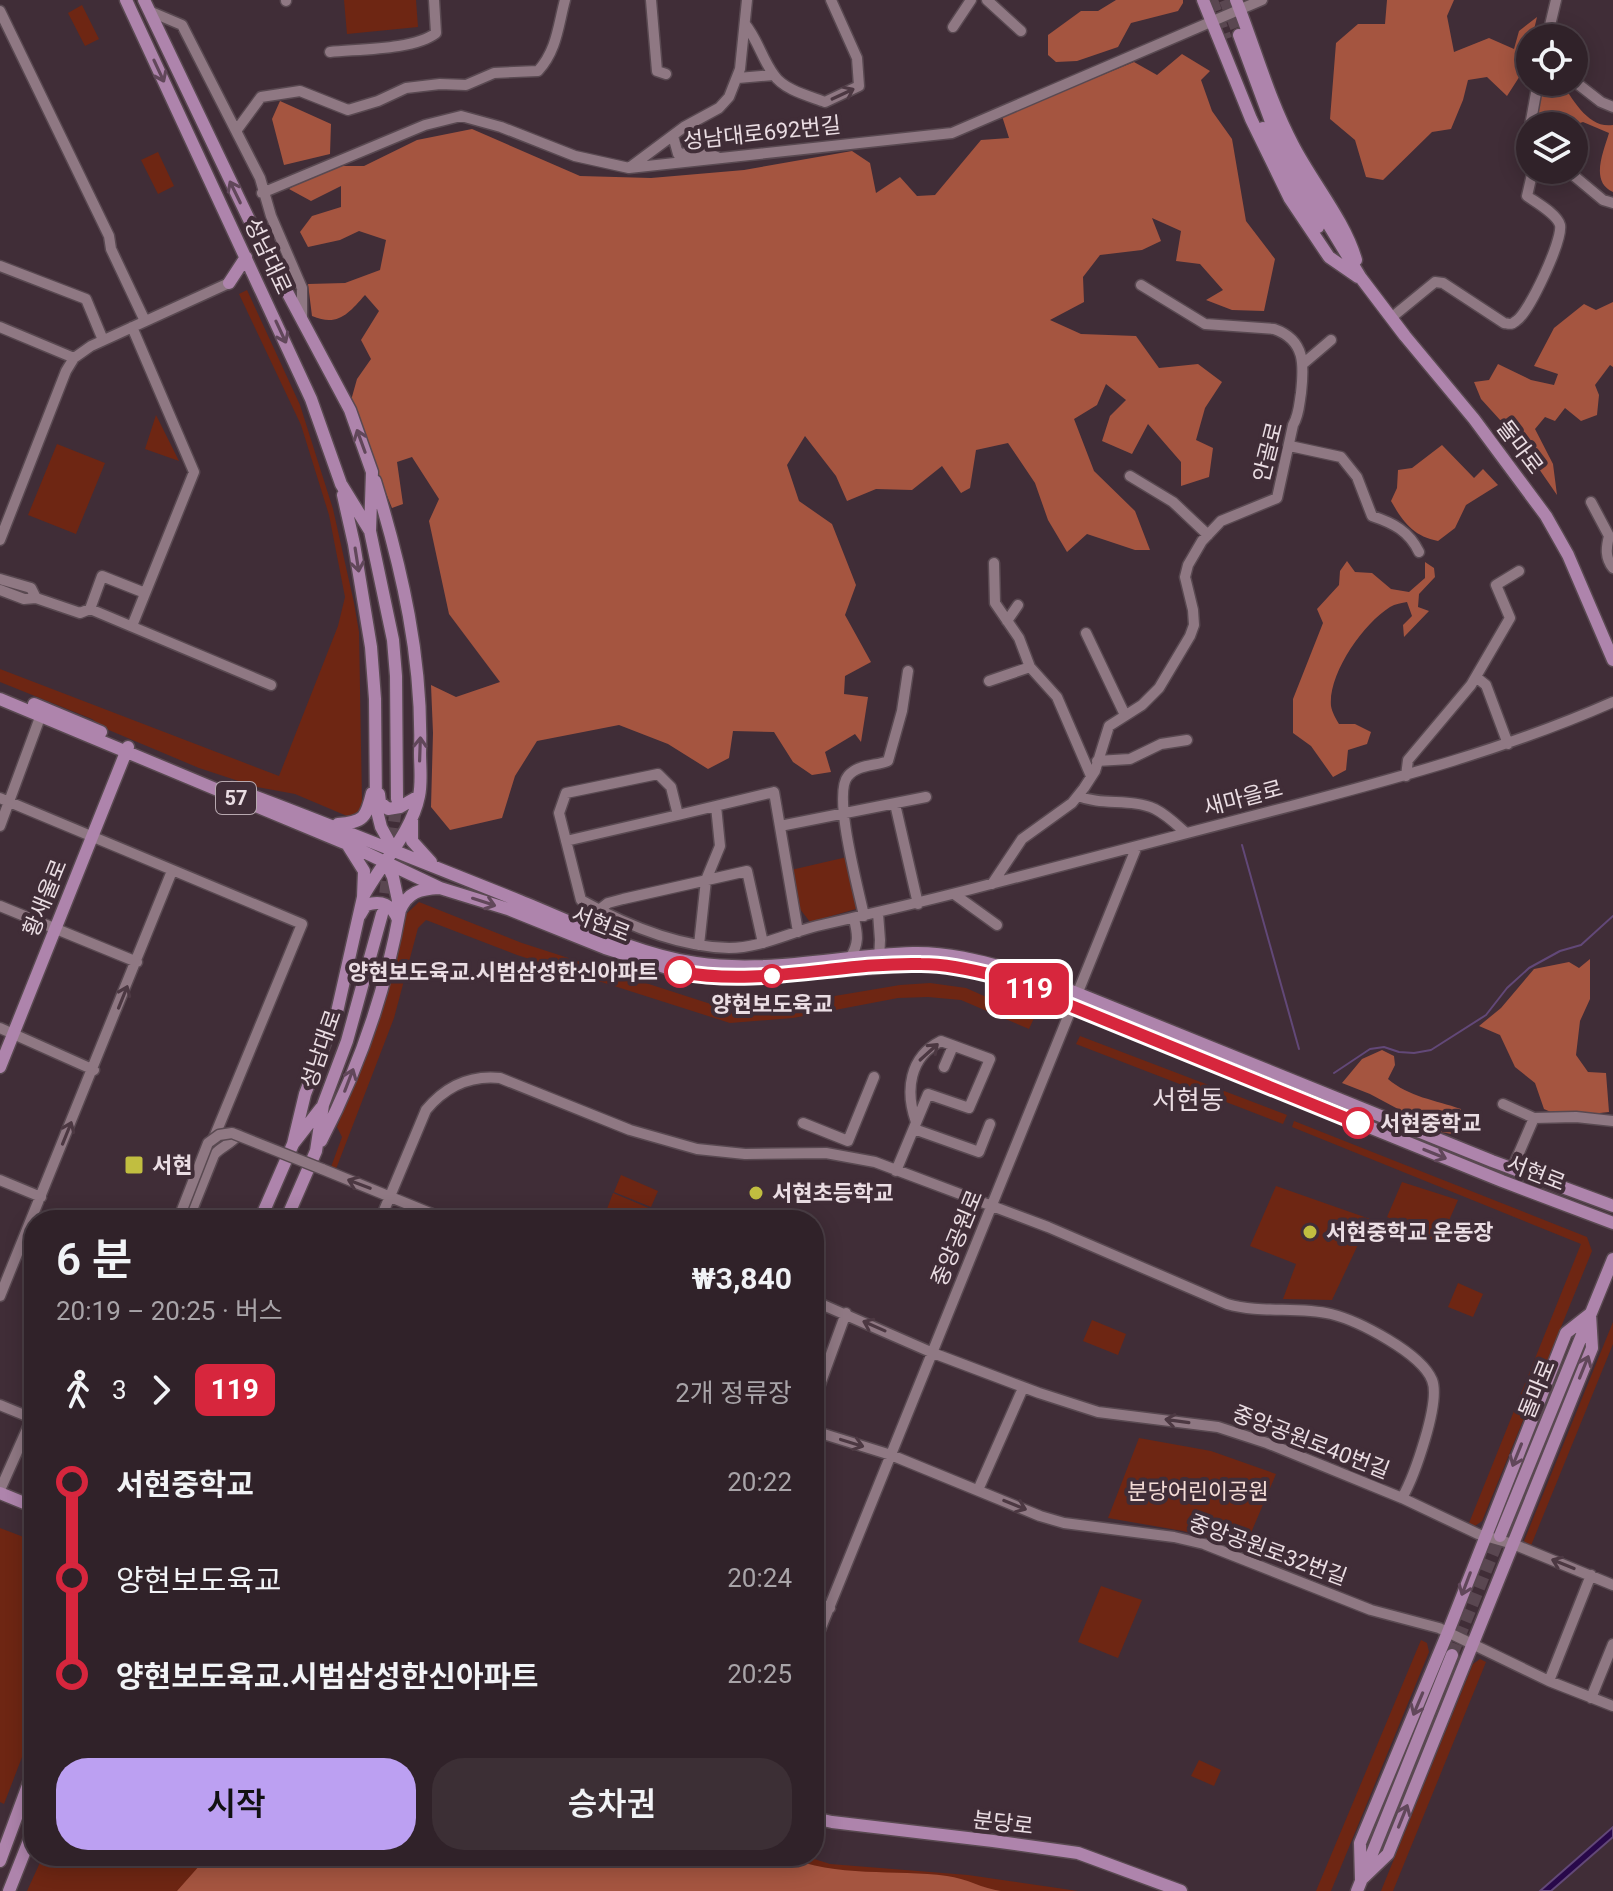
<!DOCTYPE html>
<html lang="ko">
<meta charset="utf-8">
<style>
body{margin:0;font-family:Roboto,"Noto Sans KR",sans-serif;background:#3c2f35;color:#f1f3f6;height:100vh;display:flex;flex-direction:column;font-size:30px;white-space:nowrap}
*{box-sizing:border-box;margin:0}
p{font-size:26px;color:#a8a4a8}
.icon{flex:none;width:44px;height:44px;fill:none;stroke:currentColor;stroke-width:2;stroke-linecap:round;stroke-linejoin:round}
.map{position:relative;flex:1;overflow:hidden}
.panel{position:absolute;left:24px;top:1210px;width:800px;height:656px;display:flex;flex-direction:column;background:#302229;border-radius:32px;box-shadow:0 4px 20px #0003,0 0 0 2px #4b3f46}
.panel>*{flex:none}
.badge{padding:0 16px;border-radius:12px;font-size:28px;line-height:52px}
.tools{position:absolute;left:1516px;top:24px;display:grid;gap:16px}
.tools a{display:grid;place-items:center;width:72px;height:72px;border-radius:50%;background:#302229;box-shadow:0 4px 20px #0003,0 0 0 2px #4b3f46;font-size:40px}
.map>.badge{position:absolute;translate:-50% -50%;box-shadow:0 0 0 4px #fff}
.legs{display:flex;align-items:center;gap:12px;height:88px;padding:0 32px;font-size:26px}
.legs p{margin-inline-start:auto}
.summary{display:flex;align-items:center;justify-content:space-between;height:136px;padding:0 32px}
h1{font-size:44px;font-weight:600;line-height:60px}
.primary-button{display:flex;gap:16px;margin-top:auto;padding:16px 32px}
.primary-button a{flex:1;height:92px;border-radius:32px;background:#bca0f2;color:#111;font-size:32px;font-weight:600;line-height:92px;text-align:center}
.primary-button a+a{background:#3c2f35;color:#f1f3f6}
ul{padding:0 32px;list-style:none}
li{display:flex;align-items:center;gap:28px;height:96px;font-size:30px}
li i{display:grid;place-items:center;width:12px;height:100%;margin:0 10px;background:currentColor}
li i::after{content:'';width:20px;height:20px;margin:-10px;border:6px solid;border-radius:50%;background:#302229}
li p{margin-inline-start:auto}
li:first-child i{background:linear-gradient(#0000 50%,currentColor 0)}
li:last-child i{background:linear-gradient(currentColor 50%,#0000 0)}
.map>svg:first-child{display:block}
.green{fill:#6e2613}
.forest{fill:#a55540}
.water{fill:#28084a;stroke:#624878;stroke-width:2}
.lines{fill:none;stroke-linecap:round;stroke-linejoin:round}
.stream{stroke:#624878;stroke-width:2}
.major-tunnel{stroke:#5a4751;stroke-width:12;stroke-dasharray:12 6;stroke-linecap:butt}
.minor-casing{stroke:#594951;stroke-width:13}
.major-casing{stroke:#594951;stroke-width:15}
.minor{stroke:#8f7883;stroke-width:10}
.major{stroke:#ae84ac;stroke-width:12}
.minor-bridge-casing{stroke:#594951;stroke-width:13;stroke-linecap:butt}
.minor-bridge{stroke:#8f7883;stroke-width:10}
.oneway{stroke:#61475a}
.oneway2{stroke:#4c3842}
.line-1-casing{stroke:#fff;stroke-width:18}
.line-1{stroke:#d7263d;stroke-width:12}
.stop-1-dot{fill:#fff;stroke:#d7263d;stroke-width:4}
.poi-dot{fill:#c1be40;stroke:#402d37;stroke-width:3}
.labels{text-anchor:middle;dominant-baseline:central;stroke-width:8;stroke-linejoin:round;paint-order:stroke}
.shield{fill:#402d37;stroke:#b7a8af;stroke-width:2}
.shield-label{font-size:20px;font-weight:bold;fill:#eadde3}
.street-label{font-size:22px;fill:#eadde3;stroke:#402d37}
.stop-label{font-size:22px;font-weight:bold;fill:#eadde3;stroke:#402d37;text-anchor:end}
.poi-label{font-size:22px;font-weight:bold;fill:#eadde3;stroke:#402d37;text-anchor:start}
.park-label{font-size:22px;fill:#f3dbd5;stroke:#402d37}
.quarter-label{font-size:26px;fill:#eadde3;stroke:#402d37}
</style>
<div class="map">
<svg width="1613" height="1891" viewBox="0 0 1613 1891">
<rect width="100%" height="100%" fill="#402d37"/>
<path class="green" d="M344,0H416L418,27L347,34Z
M82,5L99,39L85,46L68,13Z
M158,152L174,186L158,194L141,160Z
M247,290L300,405L333,509L354,603L359,632L362,803C360,812 356,815 347,816L295,794L257,787L199,768L104,728L92,719L0,682V669L279,776L338,626L345,597L329,515L301,425L239,294Z
M156,415L179,461L145,449Z
M57,444L105,463L76,534L28,515Z
M847,857L859,905L856,909L810,922L800,909L791,870Z
M419,902L522,943L723,1008L793,1003L900,985L930,983L966,988L1034,1018L1029,1029L961,1000L928,997L898,998L793,1018L730,1023L517,955L426,920L418,928L394,1018L336,1169L331,1167L342,1137L337,1127L381,1010L404,916Z
M1080,1036L1287,1115L1283,1124L1076,1044Z
M1294,1121L1587,1237L1592,1251L1482,1521L1475,1526L1469,1523L1581,1244L1292,1127Z
M621,1175L658,1191L651,1207L614,1192Z
M1402,1182L1458,1200L1439,1243L1387,1217Z
M1276,1186L1370,1219L1332,1300L1283,1299L1296,1264L1250,1246Z
M613,1193L651,1209L646,1220H632L607,1209Z
M1458,1283L1483,1294L1473,1317L1448,1307Z
M1092,1320L1126,1334L1118,1355L1083,1341Z
M1613,1322V1344L1530,1548L1524,1541Z
M1139,1438L1211,1451L1276,1474L1245,1547L1183,1531L1108,1518Z
M0,1528L34,1541V1726L4,1804L0,1802Z
M1101,1586L1142,1600L1118,1658L1078,1642Z
M1421,1640L1427,1643L1429,1652L1331,1891H1316Z
M1480,1659L1486,1662L1393,1891H1381L1473,1664Z
M1199,1760L1221,1770L1214,1786L1191,1776Z
M43,1856H805L830,1864L968,1875L1078,1891H27Z"/>
<path class="forest" d="M1116,0H1183V3L1178,11L1131,23L1118,47L1077,61L1056,62L1048,55V35L1081,11H1098Z
M1387,0H1454L1447,16L1454,52L1489,38L1514,49L1519,31L1537,17L1532,38H1530L1525,68L1507,96L1487,77L1468,80L1463,100L1451,129L1432,132L1383,180L1366,177L1355,140L1330,119L1336,43L1358,24H1385Z
M1182,54L1210,71L1201,80L1212,111L1232,139L1246,221L1275,259L1264,311L1232,310L1206,300L1223,290L1200,264L1176,261L1181,231L1152,218L1161,241L1142,250L1100,255L1083,277L1084,302L1050,320L1081,334L1136,336L1159,368L1198,364L1222,382L1205,408L1196,440L1213,448L1209,477L1181,486V462L1148,424L1132,454L1102,441L1110,416L1126,400L1106,384L1097,405L1074,419L1094,471L1135,511L1150,550H1135L1087,534L1067,552L1048,520L1035,483L1008,443L976,450L970,488L961,493L942,466L912,490L876,489L847,501L836,476L805,436L787,465L799,501L832,524L856,585L845,615L871,662L845,676L844,694L868,697L861,742L855,734L825,752L831,772L812,775L793,762L774,732L733,731L729,758L708,769L668,744L619,725L537,741L515,776L502,818L450,830L431,807L433,733L431,685L456,697L500,682L449,614L429,521L439,499L412,457L397,462L403,504L392,508L350,404L357,379L371,359L361,340L379,311L365,295C348,314 338,327 312,316L308,284L345,283L380,270L386,240L359,231L340,240L308,247L300,232L312,216L341,207V186L311,201L289,189L322,166H364L417,140L472,129L580,176L651,178L744,170L852,151L870,163L876,193L900,177L917,196L935,195L981,140L1009,138L1002,116L1134,62L1157,75Z
M1548,82H1561C1573,99 1588,129 1613,125V192C1590,182 1603,153 1609,133L1583,122L1570,126H1535L1541,86Z
M280,101L331,124L330,154L284,165L272,119Z
M1613,302V367L1610,365L1595,385L1599,395L1597,415L1581,421L1565,408L1555,421L1545,417L1535,429L1553,464L1557,495L1521,443L1481,399L1474,382L1489,380L1498,364L1531,380L1554,385L1558,374L1534,366L1554,328L1584,304L1596,310Z
M1442,445L1474,478L1483,469L1498,485L1466,505L1455,528L1438,541C1413,536 1403,522 1391,501L1397,488L1398,470L1412,468Z
M1347,561L1355,572L1372,573L1391,589L1409,592L1425,578V562L1434,568L1435,577L1419,594L1418,607L1429,611L1404,637L1403,625L1412,616L1407,602C1402,603 1395,604 1390,607C1363,624 1328,674 1331,706C1332,712 1336,719 1339,724H1355L1371,732L1367,744L1348,750L1346,770L1333,777L1311,746L1293,733V699L1323,623L1317,609L1339,585L1340,571Z
M1590,959V999L1580,1021L1576,1055L1588,1072L1606,1073L1609,1112L1562,1117L1544,1109L1535,1083L1515,1067L1500,1035L1479,1026L1501,1008L1534,969L1569,962L1579,968Z
M1382,1050L1394,1056L1395,1065L1388,1079C1409,1097 1435,1100 1461,1109L1452,1134L1441,1132L1370,1094L1342,1083L1362,1059Z
M208,1856H786C835,1878 896,1869 947,1876C966,1878 983,1889 1001,1891H177Z"/>
<path class="water" d="M1613,1827V1837L1551,1891H1540Z"/>
<g class="lines">
<path class="stream" d="M1242,845L1299,1049
M1334,1073L1370,1049L1384,1047L1399,1052L1414,1053L1431,1050L1486,1015L1507,988L1529,968L1560,951L1581,945L1613,916"/>
<path class="major-tunnel" d="M1212,0L1226,39
M1225,0L1239,35
M383,911L397,799
M1452,1655L1500,1536"/>
<g class="minor-casing">
<path id="minor" d="M286,0V1
M651,0L657,71L666,74
M987,0L1021,31
M0,11L109,236L111,249L145,321
M149,11L182,25L260,178L271,216L302,288V321
M745,24C758,40 762,59 774,75C784,90 809,96 825,102L859,86L857,58L831,0
M953,27L971,0
M1547,38L1556,0
M330,52C358,49 414,50 436,33L434,0
M738,78L774,75
M1574,81L1601,102L1613,107
M1530,126L1538,82
M236,131L261,97L300,91L348,110L378,101L406,88L440,84L466,85L494,73L538,71C557,50 558,26 565,0
M673,136L678,154L703,152L717,157
M629,168L684,127L719,108L729,97L740,69L747,0
M1567,170L1603,200L1613,203
M262,193L425,125L461,116L501,127L575,156L629,168L952,133L1262,0
M0,266L86,299L103,340
M1391,318L1435,282L1443,283L1504,323C1510,324 1511,325 1516,321C1529,313 1563,240 1560,225C1557,214 1537,203 1527,196L1533,170
M0,327L74,358L91,346L229,283
M1304,363L1331,340
M1290,446L1341,457L1357,477L1372,516C1393,523 1409,531 1419,552
M1130,476L1173,502L1208,535
M1591,502L1609,536C1606,548 1605,558 1613,568
M0,540L66,371L74,358
M994,563L995,603L1019,638L1030,667L1057,697L1091,776
M0,579L31,588L36,598
M0,590L24,599L36,598L80,613L90,609L271,685
M90,609L102,576L145,593
M1007,621L1018,605
M132,626L194,472L132,327
M1086,633L1125,715
M1476,677L1486,685L1508,744
M989,681L1030,667
M1097,761L1130,759L1161,744L1187,740
M1406,776L1408,760L1471,685L1510,618L1496,585L1519,571
M1078,796C1102,806 1131,798 1155,809C1167,815 1177,825 1186,833
M0,798L302,924L213,1140
M895,804L918,904
M0,826L42,712
M780,826L926,797
M566,841L678,815
M992,884L1022,839L1072,803L1084,788L1095,771L1109,726L1142,705L1159,688L1190,636L1194,625L1193,610L1185,577L1188,565L1202,541L1221,521L1277,498L1293,425C1299,415 1299,405 1301,393C1304,366 1306,340 1274,329L1205,324L1141,285
M954,894L997,925
M0,906L137,962
M599,910L608,903L623,899L747,871L763,943
M878,913L880,940L879,960
M864,916C859,891 832,794 848,776C858,764 876,766 888,761L902,711L908,671
M798,932L774,792L678,815L671,787L658,774L566,793L559,813L581,900C626,925 678,947 729,948C760,948 788,933 817,926C874,913 931,900 987,885C1089,858 1190,832 1291,806C1401,777 1509,748 1613,702
M699,945L706,880L720,846L716,806
M850,958C859,944 858,935 854,919
M0,1028L94,1070
M944,1067L953,1046
M1503,1104L1534,1118
M803,1123L848,1141L874,1077
M914,1129L979,1152L990,1124
M322,1169L447,1220
M1512,1169L1534,1118L1576,1117L1613,1121
M896,1171L928,1094L969,1108L990,1059L941,1041C909,1057 905,1091 916,1122
M0,1180L41,1197
M188,1220L214,1155C220,1147 230,1145 238,1135
M380,1220L426,1110C445,1087 470,1075 500,1078L630,1130L697,1149L745,1154L826,1153L875,1162L1048,1227L1227,1304C1261,1314 1297,1306 1331,1314C1359,1321 1421,1353 1432,1380C1441,1402 1414,1477 1402,1498
M0,1296L172,871
M814,1301L933,1353L1039,1393L1098,1412L1218,1427L1267,1443L1402,1498L1478,1534L1513,1544L1613,1585
M814,1401L846,1313
M0,1405L34,1419
M814,1431L891,1455L1040,1516L1064,1523L1174,1537L1204,1544L1371,1610L1439,1628L1549,1681L1613,1706
M0,1490L32,1418
M978,1490L1023,1388
M814,1603L830,1608
M814,1645L1137,846
M1549,1681L1591,1575
M1591,1698L1613,1644"/>
</g>
<g class="major-casing">
<path id="major" d="M126,0L311,399L341,484L370,531
M144,0L254,230L350,410L372,472L370,531L393,640L396,676L397,799
M1203,0L1251,119L1290,199L1329,257L1358,277
M1236,0C1255,48 1269,100 1293,145C1312,182 1345,221 1356,260
M1239,35L1271,122L1316,204L1361,278L1405,336L1474,419L1546,516L1568,555L1613,660
M1263,128L1318,227
M229,283L246,257
M343,495L354,544L371,647L375,699L376,807L381,827L393,849
M0,699L347,844L440,888L508,909L605,948L680,972L706,977H758L923,964L970,969L1000,977L1502,1181L1613,1223
M34,704L101,732
M232,788C329,824 424,863 520,901C577,924 635,954 696,963C769,974 841,955 913,953C954,952 993,965 1032,975L1492,1161L1613,1206
M379,794L380,802L388,809L400,807L419,796
M412,820V841L431,862
M338,824C364,822 366,818 372,793
M386,862L393,877L400,910
M363,897C380,865 412,832 419,796C422,782 420,766 420,753C423,660 402,569 375,481
M360,915L366,905C381,900 392,904 398,920
M0,1067L128,747
M321,1141C358,1070 386,989 400,910C408,892 420,889 439,888
M293,1144L305,1094L337,1012L363,897L364,871L347,844
M260,1220L293,1144L321,1108
M286,1220L316,1151L323,1105L347,1041L382,914
M0,1493L34,1507
M1500,1536L1613,1259
M814,1818L832,1822L993,1841L1078,1853L1181,1891
M0,1861L34,1769
M1361,1880L1360,1843L1448,1632L1566,1333L1590,1314
M1361,1880L1388,1854L1592,1348L1590,1314
M9,1891L34,1828
M1357,1891L1452,1655"/>
</g>
<use href="#minor" class="minor"/>
<use href="#major" class="major"/>
<g class="minor-bridge-casing">
<path id="minor-bridge" d="M178,1220L208,1143L219,1135L232,1133L322,1169"/>
</g>
<use href="#minor-bridge" class="minor-bridge"/>
</g>
<defs><path id="oneway-shaft" d="M-6 0H5M1.5-3L5.5 0L1.5 3" fill="none" stroke-width="1.6" stroke-linecap="round" stroke-linejoin="round" transform="scale(2)"/></defs>
<g class="oneway">
<use href="#oneway-shaft" transform="translate(159 71) rotate(65)"/>
<use href="#oneway-shaft" transform="translate(235 192) rotate(-116)"/>
<use href="#oneway-shaft" transform="translate(281 332) rotate(65)"/>
<use href="#oneway-shaft" transform="translate(361 441) rotate(-110)"/>
<use href="#oneway-shaft" transform="translate(357 560) rotate(81)"/>
<use href="#oneway-shaft" transform="translate(420 749) rotate(-88)"/>
<use href="#oneway-shaft" transform="translate(484 902) rotate(18)"/>
<use href="#oneway-shaft" transform="translate(349 1080) rotate(-69)"/>
<use href="#oneway-shaft" transform="translate(1435 1154) rotate(22)"/>
<use href="#oneway-shaft" transform="translate(1584 1367) rotate(-68)"/>
<use href="#oneway-shaft" transform="translate(1517 1455) rotate(112)"/>
<use href="#oneway-shaft" transform="translate(1466 1584) rotate(111)"/>
<use href="#oneway-shaft" transform="translate(1418 1704) rotate(113)"/>
<use href="#oneway-shaft" transform="translate(1403 1816) rotate(-68)"/>
</g>
<g class="oneway2">
<use href="#oneway-shaft" transform="translate(843 94) rotate(-25)"/>
<use href="#oneway-shaft" transform="translate(123 997) rotate(-68)"/>
<use href="#oneway-shaft" transform="translate(929 1052) rotate(-42)"/>
<use href="#oneway-shaft" transform="translate(67 1133) rotate(-68)"/>
<use href="#oneway-shaft" transform="translate(359 1184) rotate(-159)"/>
<use href="#oneway-shaft" transform="translate(874 1326) rotate(-156)"/>
<use href="#oneway-shaft" transform="translate(1177 1421) rotate(-172)"/>
<use href="#oneway-shaft" transform="translate(852 1443) rotate(17)"/>
<use href="#oneway-shaft" transform="translate(1015 1505) rotate(22)"/>
<use href="#oneway-shaft" transform="translate(1563 1564) rotate(-158)"/>
</g>
<g class="lines">
<g class="line-1-casing">
<path id="line-1" d="M680,972C761,987 840,962 921,964C948,964 974,970 1000,977L1358,1123"/>
</g>
<use href="#line-1" class="line-1"/>
</g>
<g class="stop-1-dot">
<circle cx="680" cy="972" r="14"/>
<circle cx="772" cy="976" r="10"/>
<circle cx="1358" cy="1123" r="14"/>
</g>
<g class="poi-dot">
<rect x="124" y="1155" width="20" height="20" rx="4"/>
<circle cx="756" cy="1193" r="8"/>
<circle cx="1310" cy="1232" r="8"/>
</g>
<g class="labels">
<rect class="shield" x="216" y="782" width="40" height="32" rx="6"/>
<g class="shield-label">
<text x="236" y="798">57</text>
</g>
<g class="street-label">
<text transform="translate(762 133) rotate(-6)">성남대로692번길</text>
<text transform="translate(268 256) rotate(65)">성남대로</text>
<text transform="translate(1520 447) rotate(53)">돌마로</text>
<text transform="translate(1268 452) rotate(-76)">안골로</text>
<text transform="translate(1243 798) rotate(-15)">새마을로</text>
<text transform="translate(45 898) rotate(-68)">황새울로</text>
<text transform="translate(601 924) rotate(21)">서현로</text>
<text transform="translate(321 1049) rotate(-71)">성남대로</text>
<text transform="translate(1536 1173) rotate(21)">서현로</text>
<text transform="translate(957 1238) rotate(-68)">중앙공원로</text>
<text transform="translate(1537 1389) rotate(-68)">돌마로</text>
<text transform="translate(1311 1442) rotate(21)">중앙공원로40번길</text>
<text transform="translate(1268 1550) rotate(20)">중앙공원로32번길</text>
<text transform="translate(1003 1823) rotate(7)">분당로</text>
</g>
<g class="stop-label">
<text x="658" y="972">양현보도육교.시범삼성한신아파트</text>
<text x="772" y="1004" text-anchor="middle">양현보도육교</text>
<text x="1380" y="1123" text-anchor="start">서현중학교</text>
</g>
<g class="poi-label">
<text x="152" y="1165">서현</text>
<text x="772" y="1193">서현초등학교</text>
<text x="1326" y="1232">서현중학교 운동장</text>
</g>
<g class="park-label">
<text x="1198" y="1491">분당어린이공원</text>
</g>
<g class="quarter-label">
<text x="1188" y="1100">서현동</text>
</g>
</g>
</svg>
<div class="tools">
<a><svg class="icon" aria-label="locate" viewBox="0 0 24 24"><circle cx="12" cy="12" r="6"/><path d="M12 2v4M12 18v4M2 12h4M18 12h4"/></svg></a>
<a><svg class="icon" aria-label="layers" viewBox="0 0 24 24"><path d="M12 4l9 5-9 5-9-5zM3 14l9 5 9-5"/></svg></a>
</div>
<b class="badge" style="left:1029px;top:989px;background:#d7263d;color:#fff">119</b>
<section class="panel">
<div class="summary"><div><h1>6 분</h1><p>20:19 – 20:25 · 버스</p></div><b>₩3,840</b></div>
<div class="legs"><svg class="icon" aria-label="walk" viewBox="0 0 24 24"><circle cx="13" cy="4" r="2"/><path d="M13 8l-2 6 4 7M11 14l-3 7M7 12l3-4h3l4 4"/></svg>3<svg class="icon" aria-label="forward" viewBox="0 0 24 24"><path d="M9 5l7 7-7 7"/></svg><b class="badge" style="background:#d7263d;color:#fff">119</b><p>2개 정류장</p></div>
<ul>
<li><i style="color:#d7263d"></i><b>서현중학교</b><p>20:22</p></li>
<li><i style="color:#d7263d"></i><span>양현보도육교</span><p>20:24</p></li>
<li><i style="color:#d7263d"></i><b>양현보도육교.시범삼성한신아파트</b><p>20:25</p></li>
</ul>
<div class="primary-button"><a>시작</a><a>승차권</a></div>
</section>
</div>
